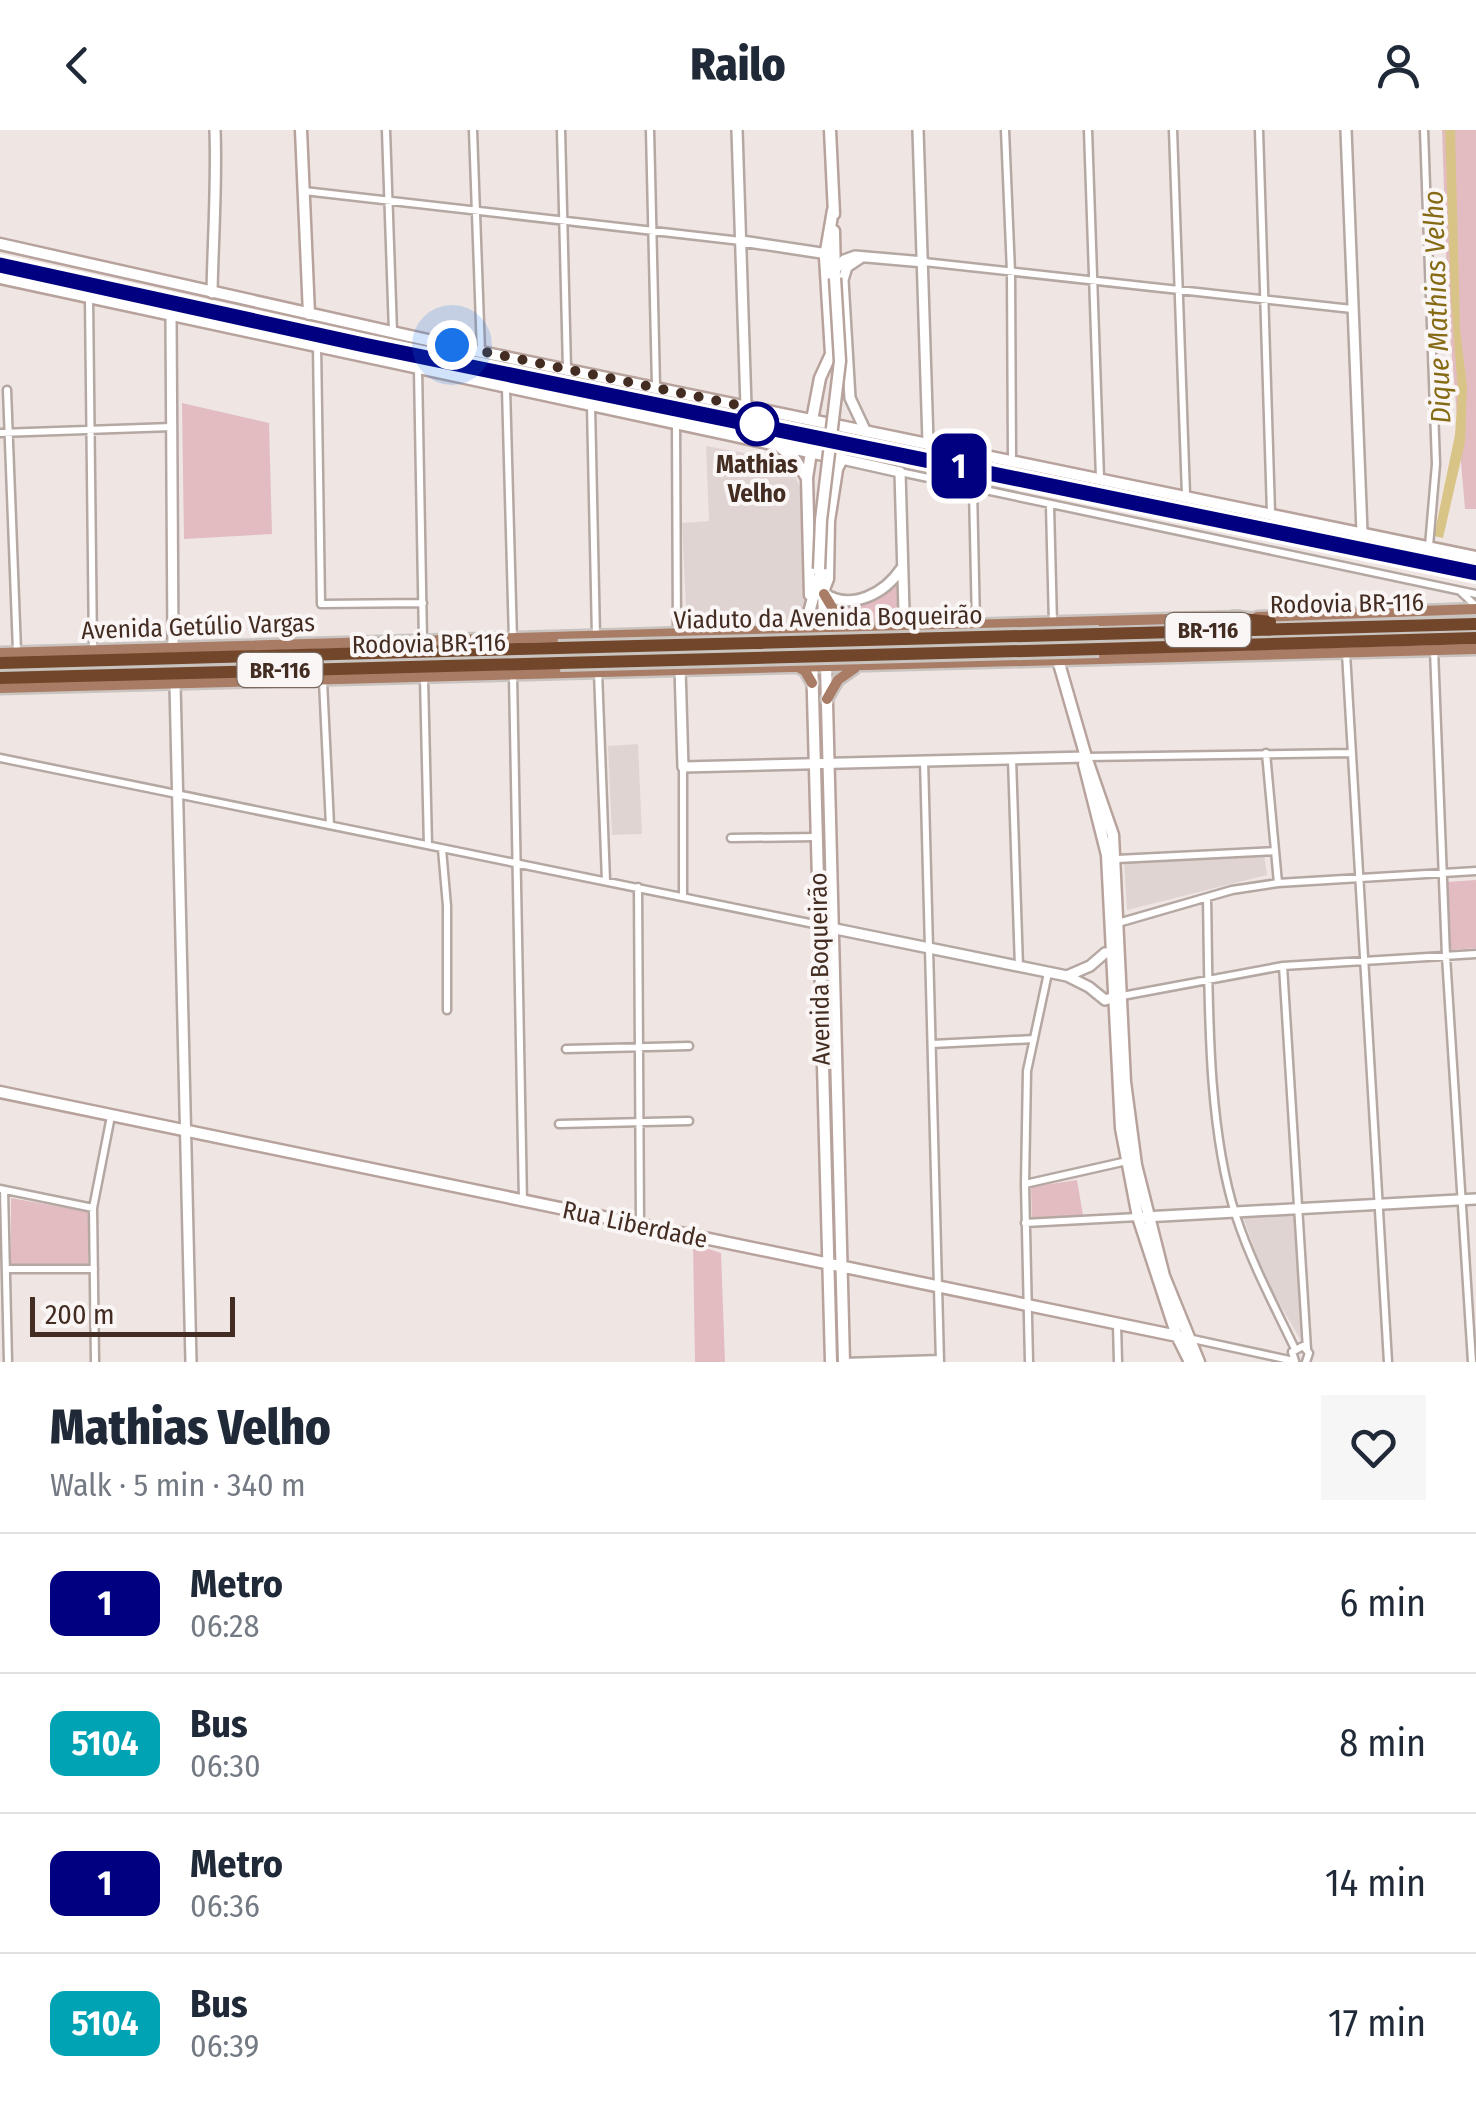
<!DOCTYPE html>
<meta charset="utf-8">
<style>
body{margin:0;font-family:"Fira Sans Condensed",sans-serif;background:#f6f6f7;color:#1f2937;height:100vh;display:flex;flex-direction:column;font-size:38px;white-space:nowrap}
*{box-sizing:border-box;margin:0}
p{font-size:32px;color:#747a83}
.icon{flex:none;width:55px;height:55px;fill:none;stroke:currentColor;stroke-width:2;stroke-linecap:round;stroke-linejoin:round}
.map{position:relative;height:1232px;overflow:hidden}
.drawer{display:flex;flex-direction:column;background:#fff;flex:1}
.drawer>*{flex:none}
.badge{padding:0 20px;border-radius:15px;font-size:35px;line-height:65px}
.scale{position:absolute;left:30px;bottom:25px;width:205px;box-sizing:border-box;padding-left:10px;border:5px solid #432c21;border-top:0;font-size:28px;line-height:35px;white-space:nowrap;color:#432c21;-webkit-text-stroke:8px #fbf6f6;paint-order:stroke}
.you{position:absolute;width:50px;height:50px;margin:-25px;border:8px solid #fff;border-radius:50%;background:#1a73e8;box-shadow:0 0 0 15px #1a73e833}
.map>.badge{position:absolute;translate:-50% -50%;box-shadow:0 0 0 5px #fff}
.round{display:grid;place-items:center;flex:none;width:105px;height:105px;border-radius:0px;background:#f6f6f7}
.overview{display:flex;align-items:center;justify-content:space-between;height:170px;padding:0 50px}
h1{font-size:48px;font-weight:800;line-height:75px}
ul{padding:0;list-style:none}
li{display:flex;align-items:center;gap:30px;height:140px;padding:0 50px;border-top:2px solid #e0e1e3}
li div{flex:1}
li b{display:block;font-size:38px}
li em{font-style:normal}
li .badge{min-width:110px;font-weight:700;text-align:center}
header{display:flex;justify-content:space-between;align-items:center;height:130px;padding:0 50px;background:#fff;font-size:45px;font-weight:800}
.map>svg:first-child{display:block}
.built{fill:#dfd4d2}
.green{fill:#e2bcc1}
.water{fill:#d9c488}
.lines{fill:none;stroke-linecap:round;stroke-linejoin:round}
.minor-casing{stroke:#b5a7a2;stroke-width:11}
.tertiary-casing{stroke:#b5a7a2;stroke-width:14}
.secondary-casing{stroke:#b7a29c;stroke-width:15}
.primary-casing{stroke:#cac4c1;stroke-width:15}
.motorway-casing{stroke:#cac4c1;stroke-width:18}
.minor{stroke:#fff;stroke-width:6}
.tertiary{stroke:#fff;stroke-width:9}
.secondary{stroke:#fff;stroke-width:10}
.primary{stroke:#a97c65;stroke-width:10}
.motorway{stroke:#72462a;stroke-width:12}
.rail{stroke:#7e675c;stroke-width:2.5;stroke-dasharray:20 10;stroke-linecap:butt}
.secondary-bridge-casing{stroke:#b7a29c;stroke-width:15;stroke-linecap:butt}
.motorway-bridge-casing{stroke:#cac4c1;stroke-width:18;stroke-linecap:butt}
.secondary-bridge{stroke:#fff;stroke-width:10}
.motorway-bridge{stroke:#72462a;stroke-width:12}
.line-casing{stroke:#fff;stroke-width:22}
.line{stroke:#000080;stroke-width:15}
.walk{stroke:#432c21;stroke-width:10;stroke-dasharray:0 18}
.stop-dot{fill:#fff;stroke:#000080;stroke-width:5}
.labels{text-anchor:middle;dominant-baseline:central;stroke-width:8;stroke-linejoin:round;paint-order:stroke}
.shield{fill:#fbf6f6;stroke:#7a6961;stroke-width:2.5}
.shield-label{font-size:22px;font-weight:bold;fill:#432c21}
.stop-label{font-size:25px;font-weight:bold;fill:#432c21;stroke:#fbf6f6}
.street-label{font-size:25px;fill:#432c21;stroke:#fbf6f6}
.water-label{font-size:28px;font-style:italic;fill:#866b15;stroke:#fbf6f6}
</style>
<header><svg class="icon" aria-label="back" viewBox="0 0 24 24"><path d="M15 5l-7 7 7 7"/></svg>Railo<svg class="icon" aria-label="person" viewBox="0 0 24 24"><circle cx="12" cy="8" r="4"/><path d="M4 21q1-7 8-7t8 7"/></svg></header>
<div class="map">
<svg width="1476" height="1232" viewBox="0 0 1476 1232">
<rect width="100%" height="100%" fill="#efe6e4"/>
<path class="built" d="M706,316L778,329L793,340L801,360L805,492L687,498L682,393L709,391Z
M638,614L642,704L612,705L608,616Z
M1264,724L1267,745L1127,780L1124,732Z
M1295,1083L1301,1211L1265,1148L1243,1087Z"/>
<path class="green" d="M1442,0H1476V379H1465L1448,180Z
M182,273L269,293L272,404L184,409Z
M899,452C900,467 905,485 890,494C868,494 842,499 835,472H861Z
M1476,750V818L1451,820L1447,752Z
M1077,1050L1083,1085L1032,1088L1031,1057Z
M11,1068L88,1082V1135L11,1134Z
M693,1114L721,1123L725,1232H695Z"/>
<path class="water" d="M1445,0H1455L1460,200L1467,256L1465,312L1443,408L1434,406L1455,305L1458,261L1451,168Z"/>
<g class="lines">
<g class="minor-casing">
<path id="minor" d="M386,0L393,202
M473,0L481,222
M561,0L567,239
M650,0L656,256
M1005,0L1011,142L1012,330
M1088,0L1100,348
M1173,0L1186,365
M1259,0L1271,383
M1424,0L1436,334L1429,416
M304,61L741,111
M924,132L1352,179
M89,168L93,520
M317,216L321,474L423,473
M418,239L423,511
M506,258L513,510
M7,260L17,521
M591,275L596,507
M676,292L677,503
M0,303L172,297
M900,342L1476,464
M973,359L976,494
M1050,376L1053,494
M1460,461L1476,476
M1434,520L1446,826L1472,1232
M1346,523L1388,1232
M598,542L606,751
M513,545L523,1072
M424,548L428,715
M323,551L330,695
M1266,623L1278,753
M1086,627L1351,623
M0,628L819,795
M1012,629L1019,837
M924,630L940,1232
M731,708L816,707
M442,719L447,776V880
M1117,729L1275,721
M638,757L640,1094
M683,766V637
M1207,768C1209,865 1206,994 1236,1086C1251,1132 1274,1175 1295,1219
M1118,793L1232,760L1278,753L1476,741
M1283,836L1307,1219
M1122,866L1283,836L1476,824
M932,914L1034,909
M566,919L689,916
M559,994L689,991
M1025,1054L1127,1031
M0,1059L93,1078
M4,1060L8,1232
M1025,1093L1138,1087
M6,1139H94
M1117,1194L1118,1232
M1188,1208L1294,1231
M1295,1231L1292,1222L1303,1216L1309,1223L1306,1232
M95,1232L93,1078L111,986
M844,1232L940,1229
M1029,1232L1025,1054L1027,941L1048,843"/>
</g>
<g class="tertiary-casing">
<path id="tertiary" d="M737,0L746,276
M918,0L928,312
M1346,0L1362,402
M742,111L828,124
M862,127L847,137L843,150L850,268L866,302
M834,138L835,140L844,130L855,126L924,132
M212,163C213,108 217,55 215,0
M171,186L173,516
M842,329L900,342L904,481L901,490L893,497
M825,464C852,481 885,463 901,439
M680,538L683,637L1086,627
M175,554L191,1232
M826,797L1067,846L1089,857L1105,870L1118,866
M1067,846L1090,836L1105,823L1118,822
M1144,1087L1476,1069"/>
</g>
<g class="secondary-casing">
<path id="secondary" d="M301,0L309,184
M830,0L834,84
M834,101L835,148
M0,114L481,222L1476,427
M0,148L842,329L838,337
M812,290L820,248L831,224L825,127L833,80
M780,317L794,328L807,348
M819,439L823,460L826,535L844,1232
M824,459L828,449L829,391L838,333
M810,465L807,348L811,322
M811,491L810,479L818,449
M812,528L831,1232
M1058,530L1086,627L1113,705L1125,952L1136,1035L1164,1146L1199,1232
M1086,628L1084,634L1107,725L1121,998L1138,1087L1177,1206L1190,1232
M0,962L1187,1208"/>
</g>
<g class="primary-casing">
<path id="primary" d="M824,464L839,489L856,500
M1257,487L1476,479
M797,502L805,498L810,485
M0,523L1240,487
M798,537L805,541L812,553
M0,558L1476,519
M827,569L838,550L855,538"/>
</g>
<g class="motorway-casing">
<path id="motorway" d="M1234,488L1270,492
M1099,504L1476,494
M1099,519L1476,508
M0,533L558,518
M0,548L560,533"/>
</g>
<use href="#minor" class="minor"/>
<use href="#tertiary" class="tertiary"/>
<use href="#secondary" class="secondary"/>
<use href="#primary" class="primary"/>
<use href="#motorway" class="motorway"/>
<path class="rail" d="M0,135L364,215L1476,443"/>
<g class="secondary-bridge-casing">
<path id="secondary-bridge" d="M819,439L821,390L840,231L835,148"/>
</g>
<g class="motorway-bridge-casing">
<path id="motorway-bridge" d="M558,518L1099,504
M560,533L1099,519"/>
</g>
<use href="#secondary-bridge" class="secondary-bridge"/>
<use href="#motorway-bridge" class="motorway-bridge"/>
</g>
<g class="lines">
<g class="line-casing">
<path id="line" d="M0,135L364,215L1476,443"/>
</g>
<use href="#line" class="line"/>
<path class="walk" d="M452,215L771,282L757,294"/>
</g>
<circle class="stop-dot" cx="757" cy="294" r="20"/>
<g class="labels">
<g class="shield">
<rect x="1165.5" y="483" width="85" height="34" rx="8"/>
<rect x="237.5" y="523" width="85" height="34" rx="8"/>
</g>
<g class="shield-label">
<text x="1208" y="500">BR-116</text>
<text x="280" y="540">BR-116</text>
</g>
<g class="stop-label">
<text x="757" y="335">Mathias<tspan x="757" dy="29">Velho</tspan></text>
</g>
<g class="street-label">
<text transform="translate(1347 474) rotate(-1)">Rodovia BR-116</text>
<text transform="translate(828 488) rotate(-1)">Viaduto da Avenida Boqueirão</text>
<text transform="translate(198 497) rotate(-2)">Avenida Getúlio Vargas</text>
<text transform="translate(429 514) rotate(-1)">Rodovia BR-116</text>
<text transform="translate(820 839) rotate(-91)">Avenida Boqueirão</text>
<text transform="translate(635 1095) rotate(12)">Rua Liberdade</text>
</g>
<g class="water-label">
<text transform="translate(1437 177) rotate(-92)">Dique Mathias Velho</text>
</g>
</g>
</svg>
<div class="scale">200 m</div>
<div class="you" style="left:452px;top:215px"></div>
<b class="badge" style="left:959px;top:336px;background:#000080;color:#fff">1</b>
</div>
<section class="drawer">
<div class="overview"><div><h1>Mathias Velho</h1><p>Walk · 5 min · 340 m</p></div><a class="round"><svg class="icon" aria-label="heart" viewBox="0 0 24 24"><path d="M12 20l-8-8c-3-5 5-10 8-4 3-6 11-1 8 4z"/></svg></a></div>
<ul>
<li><span class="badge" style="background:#000080;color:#fff">1</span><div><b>Metro</b><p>06:28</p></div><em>6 min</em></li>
<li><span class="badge" style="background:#00a3b4;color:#fff">5104</span><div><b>Bus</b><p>06:30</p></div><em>8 min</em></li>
<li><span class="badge" style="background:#000080;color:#fff">1</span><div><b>Metro</b><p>06:36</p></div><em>14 min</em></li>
<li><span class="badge" style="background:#00a3b4;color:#fff">5104</span><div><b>Bus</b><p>06:39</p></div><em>17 min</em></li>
</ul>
</section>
